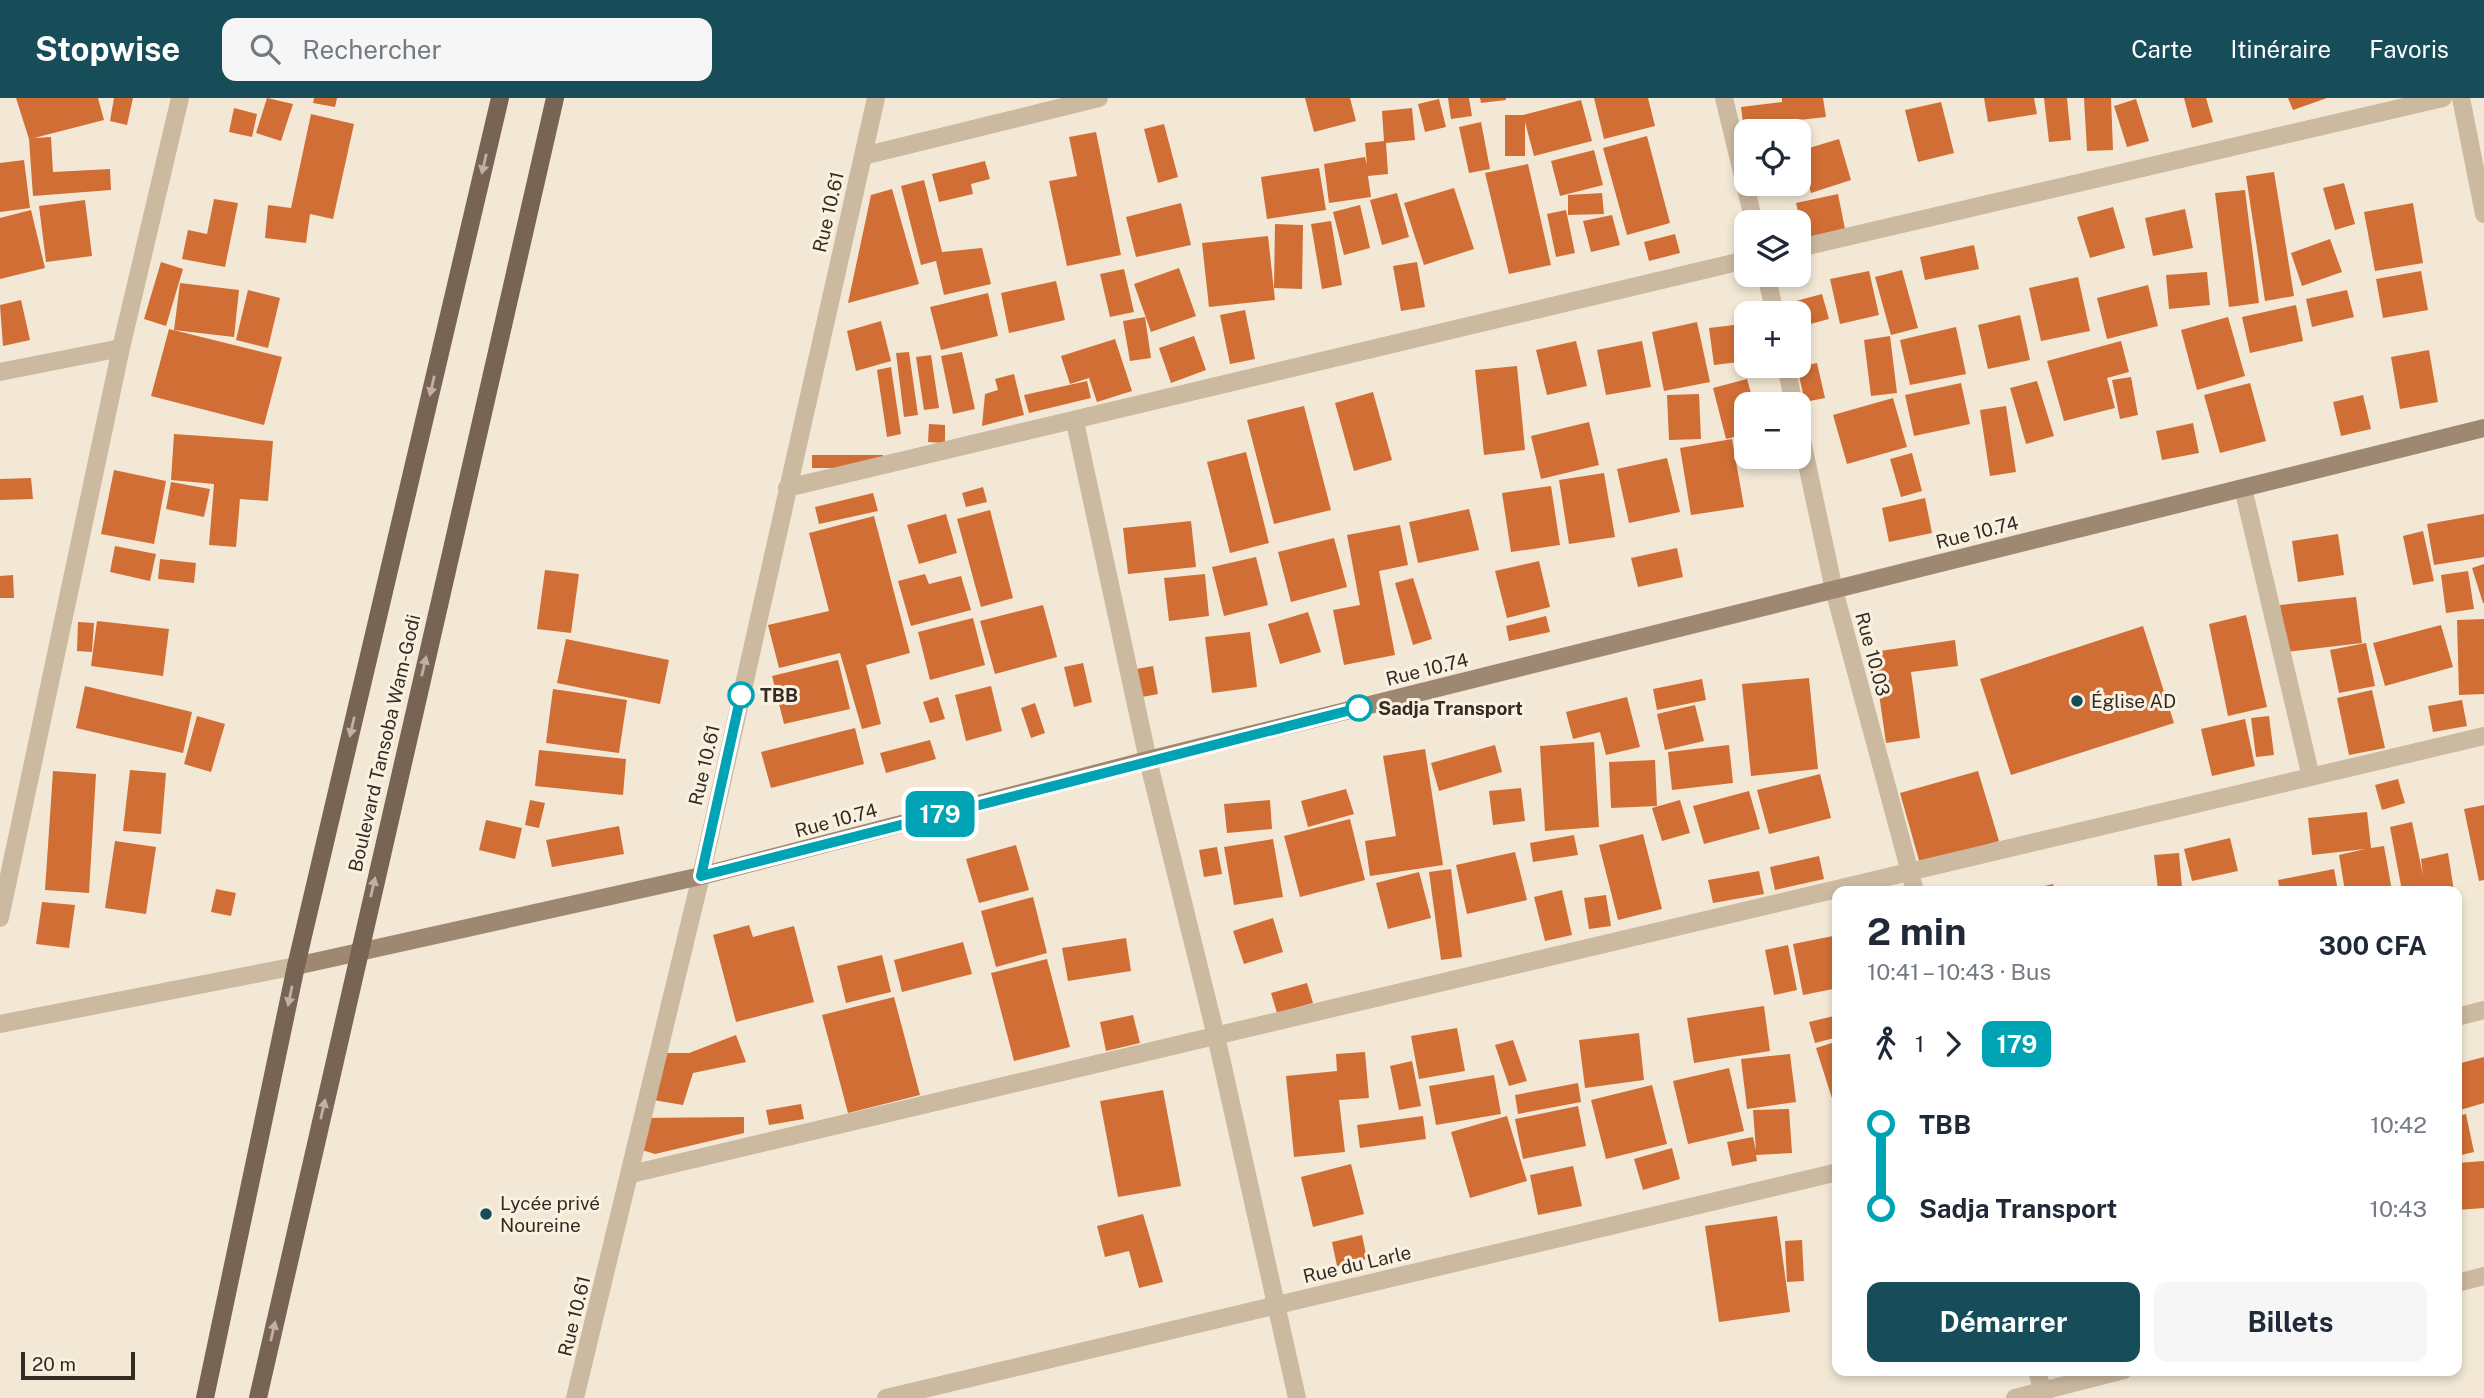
<!DOCTYPE html>
<html lang="fr">
<meta charset="utf-8">
<style>
body{margin:0;font-family:"Public Sans",sans-serif;background:#f6f6f7;color:#1f2937;height:100vh;display:flex;flex-direction:column;font-size:26px;white-space:nowrap}
*{box-sizing:border-box;margin:0}
p{font-size:23px;color:#747a83}
.icon{flex:none;width:38px;height:38px;fill:none;stroke:currentColor;stroke-width:2;stroke-linecap:round;stroke-linejoin:round}
.map{position:relative;flex:1;overflow:hidden}
.details{position:absolute;left:1832px;top:788px;width:630px;height:490px;display:flex;flex-direction:column;background:#fff;border-radius:14px;box-shadow:0 4px 10px #0003}
.details>*{flex:none}
.badge{padding:0 14px;border-radius:10px;font-size:24px;line-height:46px}
.fabs{position:absolute;left:1734px;top:21px;display:grid;gap:14px}
.fabs a{display:grid;place-items:center;width:77px;height:77px;border-radius:14px;background:#fff;box-shadow:0 4px 10px #0003;font-size:35px}
.scale{position:absolute;left:21px;bottom:18px;width:114px;box-sizing:border-box;padding-left:7px;border:4px solid #342b24;border-top:0;font-size:19px;line-height:24px;white-space:nowrap;color:#342b24;-webkit-text-stroke:5px #faf2e1;paint-order:stroke}
.map>.badge{position:absolute;translate:-50% -50%;box-shadow:0 0 0 4px #fff}
.legs{display:flex;align-items:center;gap:10px;height:77px;padding:0 35px;font-size:23px}
.legs p{margin-inline-start:auto}
.summary{display:flex;align-items:center;justify-content:space-between;height:119px;padding:0 35px}
h1{font-size:38px;font-weight:700;line-height:52px}
.button{display:flex;gap:14px;margin-top:auto;padding:14px 35px}
.button a{flex:1;height:80px;border-radius:14px;background:#174c59;color:#fff;font-size:28px;font-weight:700;line-height:80px;text-align:center}
.button a+a{background:#f6f6f7;color:#1f2937}
ul{padding:0 35px;list-style:none}
li{display:flex;align-items:center;gap:24px;height:84px;font-size:26px}
li i{display:grid;place-items:center;width:10px;height:100%;margin:0 9px;background:currentColor}
li i::after{content:'';width:18px;height:18px;margin:-9px;border:5px solid;border-radius:50%;background:#fff}
li p{margin-inline-start:auto}
li:first-child i{background:linear-gradient(#0000 50%,currentColor 0)}
li:last-child i{background:linear-gradient(currentColor 50%,#0000 0)}
header{display:flex;align-items:center;gap:42px;box-sizing:border-box;height:98px;padding:0 35px;background:#174c59;color:#fff}
header strong{font-size:33px}
nav{display:flex;gap:38px;margin-inline-start:auto;font-size:24px}
.search{width:490px;height:63px;background:#f6f6f7;display:flex;align-items:center;gap:18px;box-sizing:border-box;padding:0 24px;border-radius:14px;color:#747a83;font-size:26px}
.map>svg:first-child{display:block}
.building{fill:#d16e35}
.lines{fill:none;stroke-linecap:round;stroke-linejoin:round}
.minor{stroke:#cbb9a0;stroke-width:18}
.secondary{stroke:#9f8872;stroke-width:18}
.primary{stroke:#786454;stroke-width:18}
.oneway{fill:#c0b2a2}
.line-1-casing{stroke:#fff;stroke-width:16}
.line-1{stroke:#00a3b4;stroke-width:10}
.stop-1-dot{fill:#fff;stroke:#00a3b4;stroke-width:3.5}
.poi-dot{fill:#174c59;stroke:#faf2e1;stroke-width:2.5}
.labels{text-anchor:middle;dominant-baseline:central;stroke-width:6;stroke-linejoin:round;paint-order:stroke}
.street-label{font-size:19px;fill:#342b24;stroke:#faf2e1}
.stop-label{font-size:19px;font-weight:bold;fill:#342b24;stroke:#faf2e1;text-anchor:start}
.poi-label{font-size:19px;fill:#342b24;stroke:#faf2e1;text-anchor:start}
</style>
<header>
<strong>Stopwise</strong>
<div class="search"><svg class="icon" aria-label="search" viewBox="0 0 24 24"><circle cx="10" cy="10" r="6"/><path d="M15 15l6 6"/></svg>Rechercher</div>
<nav><a>Carte</a><a>Itinéraire</a><a>Favoris</a></nav>
</header>
<div class="map">
<svg width="2484" height="1300" viewBox="0 0 2484 1300">
<rect width="100%" height="100%" fill="#f3e8d5"/>
<path class="building" d="M16,0H98L104,22L34,40L51,39L53,74L110,71L111,92L33,98L29,41Z
M114,0H133L127,27L110,23Z
M267,0L293,6L281,43L256,35Z
M314,0H337L335,9L313,5Z
M1305,0H1350L1356,23L1314,34Z
M1448,0H1469L1472,18L1451,21Z
M1480,0H1506V2L1481,5Z
M1594,0H1648L1655,28L1604,41Z
M1782,0H1823L1826,19L1790,23L1791,33H1744L1741,9L1782,4Z
M1984,0H2034L2037,16L1988,24Z
M2044,0H2067L2071,42L2049,44Z
M2084,0H2111L2113,52L2087,53Z
M2184,0H2206L2213,24L2192,30Z
M2288,0H2327L2293,12Z
M1439,1L1446,29L1425,34L1418,6Z
M2136,1L2149,43L2127,49L2114,8Z
M1581,2L1592,43L1534,58L1525,24V58H1505V17H1523Z
M1941,4L1954,55L1918,64L1905,12Z
M234,10L257,16L252,39L229,34Z
M1412,10L1415,42L1386,45L1388,76L1368,78L1371,99L1329,105L1324,66L1365,59L1367,67L1365,45L1384,43L1382,13Z
M311,16L354,26L333,121L310,116L306,145L265,140L268,107L291,110Z
M1481,24L1490,71L1469,75L1459,29Z
M1164,26L1178,79L1158,85L1144,31Z
M1096,34L1121,157L1067,168L1049,83L1077,78L1069,39Z
M1647,38L1670,125L1627,137L1603,50Z
M1839,41L1851,82L1811,95L1799,53Z
M1594,52L1603,87L1560,98L1551,63Z
M24,62L30,110L0,114V65Z
M985,63L990,81L971,86L973,96L939,104L932,76Z
M1528,66L1551,167L1509,176L1485,75Z
M1319,70L1326,112L1267,121L1261,79Z
M2274,74L2294,198L2265,203L2246,78Z
M924,82L942,154L982,150L991,186L944,197L936,163L921,167L901,88Z
M2344,85L2355,126L2335,132L2323,90Z
M1454,90L1474,151L1424,167L1404,105Z
M892,91L919,186L848,205L871,97Z
M2245,92L2259,205L2229,209L2215,95Z
M1397,95L1409,139L1382,147L1370,102Z
M1602,95L1604,116L1568,117V97Z
M1838,96L1845,131L1804,140L1796,105Z
M214,101L238,105L225,169L182,161L188,132L207,136Z
M85,102L92,158L46,164L39,108Z
M1181,105L1191,147L1136,159L1126,119Z
M2413,105L2423,165L2375,173L2364,114Z
M1360,107L1370,150L1344,157L1333,114Z
M2113,109L2125,150L2090,160L2077,119Z
M2185,111L2193,150L2153,158L2145,120Z
M31,112L45,170L0,181V120Z
M1566,112L1575,155L1556,159L1547,116Z
M1612,117L1620,147L1591,154L1583,123Z
M1331,123L1342,187L1322,191L1311,126Z
M1275,126L1303,127L1302,191L1274,190Z
M1675,136L1680,155L1649,163L1644,144Z
M1268,138L1275,202L1209,209L1202,145Z
M2330,141L2342,174L2302,188L2291,155Z
M1974,147L1979,171L1925,182L1920,159Z
M161,164L183,171L166,228L144,221Z
M1417,164L1425,209L1401,213L1393,168Z
M1179,170L1196,218L1151,234L1134,186Z
M1124,171L1134,214L1110,219L1100,176Z
M1902,172L1918,230L1891,237L1875,179Z
M1869,173L1879,217L1840,226L1830,181Z
M2421,173L2428,212L2383,220L2376,181Z
M2207,174L2210,207L2169,211L2166,177Z
M2078,179L2090,233L2041,243L2029,190Z
M1056,183L1065,222L1009,235L1001,195Z
M180,185L239,192L234,239L174,232Z
M2148,187L2158,228L2107,241L2097,200Z
M248,192L280,200L268,250L236,242Z
M2347,192L2354,219L2312,229L2306,201Z
M988,195L998,238L941,252L930,209Z
M1822,196L1829,221L1799,229V215H1787L1785,206Z
M21,202L30,242L3,248L0,207Z
M2296,207L2303,243L2250,255L2242,219Z
M1245,212L1255,261L1230,266L1220,217Z
M2020,217L2030,262L1988,271L1978,227Z
M1145,219L1151,260L1130,263L1123,223Z
M2228,219L2245,278L2197,292L2181,232Z
M881,223L891,263L856,273L847,233Z
M1697,224L1710,284L1664,293L1652,234Z
M1734,227L1739,264L1714,267L1709,230Z
M1956,229L1966,276L1910,287L1900,242Z
M169,231L282,259L264,327L151,298Z
M1194,238L1206,272L1171,285L1159,250Z
M1890,238L1897,295L1871,298L1864,242Z
M1115,241L1132,293L1097,304L1089,280L1070,286L1061,258Z
M1576,243L1587,288L1547,297L1536,252Z
M1642,243L1651,289L1606,297L1597,252Z
M2121,243L2129,274L2107,280L2115,310L2064,323L2047,263Z
M2429,252L2438,304L2400,311L2391,259Z
M909,254L918,317L904,319L896,255Z
M962,254L975,311L953,316L941,258Z
M931,257L939,310L924,312L916,259Z
M1817,265L1825,300L1805,304L1797,269Z
M1517,268L1525,352L1484,357L1475,272Z
M891,269L901,336L887,339L877,272Z
M1014,276L1024,317L982,328L985,296L998,292L995,281Z
M2131,279L2138,317L2120,321L2112,282Z
M1747,281L1754,306H1746V336L1726,341L1713,290Z
M1087,283L1091,300L1029,315L1024,297Z
M2037,283L2054,338L2026,346L2010,290Z
M1961,285L1970,326L1914,338L1905,297Z
M2250,285L2266,343L2220,355L2204,297Z
M1373,294L1392,362L1354,373L1335,305Z
M1699,296L1701,341L1669,342L1667,297Z
M2363,297L2371,331L2341,338L2333,304Z
M1893,300L1907,349L1847,366L1833,317Z
M1304,308L1331,412L1274,426L1247,322Z
M2006,308L2016,374L1990,378L1980,312Z
M1589,324L1599,367L1541,381L1531,338Z
M2193,325L2199,355L2162,362L2156,333Z
M929,326L945,327V345L928,344Z
M174,336L273,343L268,403L240,401L236,449L209,447L214,386L171,382Z
M1732,341L1744,409L1691,417L1680,350Z
M1246,354L1269,445L1230,455L1207,364Z
M1912,355L1922,393L1901,399L1890,361Z
M812,357H883V370H812Z
M1667,360L1680,414L1629,425L1617,371Z
M114,372L166,383L154,446L101,436Z
M1604,375L1615,439L1569,446L1559,382Z
M31,380L33,401L0,402V381Z
M171,384L210,391L204,419L166,411Z
M1551,388L1560,447L1511,454L1502,395Z
M983,389L987,404L966,409L962,395Z
M873,395L878,413L819,426L815,409Z
M1925,400L1932,435L1889,444L1882,410Z
M1469,411L1479,452L1418,465L1409,424Z
M990,412L1013,500L981,509L957,421Z
M946,416L957,455L919,466L907,427Z
M2484,416V459L2434,467L2427,426Z
M874,418L910,555L866,567L881,626L862,631L840,555L779,570L768,527L829,513L809,435Z
M1191,423L1196,469L1128,476L1123,430Z
M1400,427L1408,467L1379,473L1395,557L1344,567L1333,512L1360,507L1347,437Z
M2423,433L2434,483L2413,487L2403,438Z
M2338,436L2344,477L2298,484L2292,443Z
M1334,440L1347,489L1291,504L1278,454Z
M115,448L156,456L150,483L110,474Z
M1677,450L1683,479L1638,489L1631,460Z
M1256,459L1268,507L1224,518L1212,469Z
M160,461L196,465L194,485L158,481Z
M1539,463L1550,509L1507,520L1495,473Z
M2484,466V505H2483L2472,470Z
M545,472L579,476L571,535L537,531Z
M2468,473L2474,511L2446,515L2441,477Z
M925,476L929,486L961,478L971,512L911,528L898,483Z
M1205,476L1209,518L1169,523L1164,480Z
M13,477L14,500H0V478Z
M1413,480L1432,541L1413,547L1395,485Z
M2356,499L2362,545L2285,554L2280,507Z
M1043,507L1057,559L995,576L980,523Z
M1308,514L1321,554L1280,566L1268,526Z
M2246,517L2267,609L2228,618L2209,526Z
M1546,518L1550,534L1509,543L1506,528Z
M973,520L985,567L930,582L918,534Z
M2484,521V596L2459,597L2457,522Z
M97,523L169,531L163,578L91,568Z
M78,524L94,525L92,554L77,553Z
M2441,527L2453,569L2385,588L2373,545Z
M2143,528L2174,625L2011,677L1980,581Z
M1250,534L1257,589L1212,595L1205,539Z
M566,541L669,562L660,606L557,585Z
M1955,542L1958,568L1911,574L1920,640L1886,645L1873,554Z
M2366,545L2375,588L2339,595L2330,552Z
M838,562L850,611L784,626L772,578Z
M1083,565L1092,604L1074,609L1064,569Z
M1153,568L1158,596L1137,600L1131,572Z
M1809,580L1818,671L1751,678L1742,586Z
M1702,581L1706,602L1657,612L1653,591Z
M85,588L192,614L183,655L76,630Z
M991,588L1002,633L966,643L955,597Z
M553,591L627,602L619,655L546,645Z
M2372,592L2385,650L2349,657L2337,600Z
M938,599L945,621L930,625L923,604Z
M1627,599L1640,649L1606,657L1600,634L1573,641L1566,614Z
M2462,602L2467,628L2433,634L2428,608Z
M1035,605L1045,635L1031,640L1021,610Z
M1695,607L1704,643L1665,652L1657,616Z
M197,618L225,626L211,674L184,666Z
M2269,618L2274,657L2256,659L2251,620Z
M2245,621L2255,668L2212,678L2201,631Z
M855,630L864,666L771,690L761,654Z
M930,642L936,661L886,675L880,655Z
M1594,644L1599,729L1545,733L1540,648Z
M1495,647L1502,674L1439,693L1431,665Z
M1729,647L1733,685L1672,692L1668,654Z
M1425,651L1443,767L1370,778L1365,743L1396,738L1383,658Z
M539,652L626,661L623,697L535,688Z
M1655,662L1657,708L1611,710L1609,664Z
M130,672L166,675L161,736L123,733Z
M53,673L96,676L89,795L45,792Z
M1978,673L1999,743L1920,766L1900,695Z
M1820,676L1831,720L1769,736L1757,692Z
M2398,681L2405,705L2382,712L2375,687Z
M1521,690L1525,723L1493,727L1489,693Z
M1346,691L1354,716L1308,729L1301,703Z
M1749,693L1760,731L1704,746L1693,708Z
M530,702L545,705L539,730L525,727Z
M1270,702L1272,731L1227,735L1224,706Z
M1680,702L1690,735L1662,743L1652,710Z
M2484,707V782L2479,783L2464,711Z
M2367,714L2371,750L2384,748L2392,793H2345L2339,757L2365,751L2312,757L2308,720Z
M1350,721L1365,782L1300,799L1284,738Z
M486,722L522,730L515,761L479,752Z
M2412,724L2423,777L2421,761L2448,755L2454,793H2402L2390,729Z
M619,728L624,756L552,769L546,742Z
M1643,736L1662,811L1618,822L1599,747Z
M1574,737L1578,757L1533,764L1530,745Z
M2230,740L2238,773L2192,783L2184,751Z
M1273,741L1283,799L1234,807L1224,749Z
M115,743L156,749L146,816L105,810Z
M1016,747L1029,792L979,805L966,761Z
M1217,749L1222,776L1204,779L1199,752Z
M1515,754L1527,802L1467,816L1456,767Z
M2179,755L2182,790L2158,792L2154,757Z
M1819,758L1824,781L1775,792L1770,769Z
M1451,771L1462,859L1441,862L1429,774Z
M2334,771L2338,793H2280L2278,782Z
M1759,773L1764,796L1713,805L1708,782Z
M1419,774L1431,820L1388,831L1376,785Z
M2053,786L2054,793H2036V790Z
M216,791L236,795L231,818L211,814Z
M1562,792L1572,837L1545,843L1534,799Z
M1606,797L1611,828L1589,831L1584,800Z
M1033,799L1047,855L996,869L981,813Z
M42,804L75,807L69,850L36,846Z
M1273,820L1283,854L1244,866L1233,833Z
M749,827L753,839L794,828L814,904L736,924L713,837Z
M1838,837V890L1803,897L1793,846Z
M1126,840L1131,873L1068,883L1062,850Z
M963,844L972,876L902,894L894,862Z
M1788,847L1797,892L1774,897L1765,852Z
M882,857L891,894L846,905L837,868Z
M1047,861L1070,949L1014,963L991,875Z
M1307,885L1313,905L1277,915L1271,895Z
M894,899L920,997L848,1015L822,917Z
M1764,908L1770,953L1694,965L1687,920Z
M1133,917L1140,945L1106,953L1100,924Z
M1838,917V939L1815,945L1809,924Z
M1457,930L1465,973L1419,981L1411,938Z
M1639,935L1644,982L1585,990L1579,942Z
M736,937L746,964L693,975L683,1007L641,1000L652,955H689Z
M1513,942L1527,983L1509,988L1495,947Z
M1838,943V1016H1837L1816,950Z
M1365,954L1369,1000L1339,1002L1345,1054L1294,1059L1286,978L1337,973L1336,956Z
M1790,956L1796,1004L1747,1011L1741,961Z
M2484,959V1005L2460,1012L2457,966Z
M1412,963L1421,1008L1399,1012L1390,968Z
M1729,970L1744,1033L1688,1046L1673,983Z
M1494,977L1501,1016L1436,1027L1429,988Z
M1578,985L1581,1004L1518,1016L1515,997Z
M1652,987L1667,1046L1606,1061L1591,1002Z
M1163,992L1181,1088L1118,1099L1100,1003Z
M801,1006L804,1021L769,1027L766,1012Z
M1578,1008L1586,1048L1523,1061L1515,1021Z
M1789,1011L1792,1055L1756,1057L1757,1063L1732,1068L1727,1044L1753,1039L1756,1053L1753,1012Z
M2466,1016L2474,1054L2457,1058V1018Z
M1423,1018L1426,1041L1360,1050L1357,1027Z
M1507,1018L1527,1083L1470,1100L1451,1034Z
M744,1019V1035L655,1056L632,1049L637,1020Z
M1672,1050L1680,1081L1643,1092L1634,1061Z
M2484,1063V1110L2457,1112V1065Z
M1351,1066L1364,1116L1313,1129L1301,1079Z
M1573,1068L1582,1108L1538,1117L1530,1077Z
M1143,1116L1163,1184L1139,1190L1129,1153L1105,1159L1097,1128Z
M1777,1118L1790,1214L1719,1224L1705,1128Z
M1362,1137L1367,1161L1337,1168L1332,1144Z
M1802,1142L1804,1183L1787,1184L1785,1143Z"/>
<g class="lines">
<path class="minor" d="M1724,0L1754,124
M2461,0L2484,116
M863,58L1099,0
M1799,150L2443,0
M1766,177L1775,215
M1786,268L1794,306
M0,274L121,250
M1075,324L1148,662L1216,938L1297,1300
M1799,329L1834,492L1915,793
M787,390L1746,162
M2243,390L2311,679
M0,820L121,250L180,0
M2457,919L2484,912
M0,926L296,868
M631,1076L2484,638
M2457,1185L2484,1178
M2037,1272L2044,1300
M575,1300L701,778L876,0
M886,1300L1838,1074
M2015,1300L2124,1272"/>
<path class="secondary" d="M296,868L701,778L1148,662L2484,330"/>
<path class="primary" d="M205,1300L296,868L500,0
M258,1300L555,0"/>
</g>
<defs><path id="oneway-solid" d="M-6-.8H1V-3.2L6.5 0L1 3.2V.8H-6Z" transform="scale(1.75)"/></defs>
<g class="oneway">
<use href="#oneway-solid" transform="translate(484 66) rotate(103)"/>
<use href="#oneway-solid" transform="translate(432 288) rotate(103)"/>
<use href="#oneway-solid" transform="translate(424 568) rotate(-77)"/>
<use href="#oneway-solid" transform="translate(352 629) rotate(103)"/>
<use href="#oneway-solid" transform="translate(373 789) rotate(-77)"/>
<use href="#oneway-solid" transform="translate(290 898) rotate(102)"/>
<use href="#oneway-solid" transform="translate(323 1011) rotate(-77)"/>
<use href="#oneway-solid" transform="translate(273 1233) rotate(-77)"/>
</g>
<g class="lines">
<g class="line-1-casing">
<path id="line-1" d="M741,597L701,778L1359,610"/>
</g>
<use href="#line-1" class="line-1"/>
</g>
<g class="stop-1-dot">
<circle cx="741" cy="597" r="12"/>
<circle cx="1359" cy="610" r="12"/>
</g>
<g class="poi-dot">
<circle cx="2077" cy="603" r="7"/>
<circle cx="486" cy="1116" r="7"/>
</g>
<g class="labels">
<g class="street-label">
<text transform="translate(828 114) rotate(-77)">Rue 10.61</text>
<text transform="translate(1977 434) rotate(-14)">Rue 10.74</text>
<text transform="translate(1873 556) rotate(75)">Rue 10.03</text>
<text transform="translate(1427 571) rotate(-14)">Rue 10.74</text>
<text transform="translate(384 645) rotate(-77)">Boulevard Tansoba Wam-Godi</text>
<text transform="translate(704 667) rotate(-77)">Rue 10.61</text>
<text transform="translate(836 722) rotate(-15)">Rue 10.74</text>
<text transform="translate(1357 1166) rotate(-13)">Rue du Larle</text>
<text transform="translate(574 1218) rotate(-76)">Rue 10.61</text>
</g>
<g class="stop-label">
<text x="760" y="597">TBB</text>
<text x="1378" y="610">Sadja Transport</text>
</g>
<g class="poi-label">
<text x="2091" y="603">Église AD</text>
<text x="500" y="1105">Lycée privé<tspan x="500" dy="22">Noureine</tspan></text>
</g>
</g>
</svg>
<div class="fabs">
<a><svg class="icon" aria-label="locate" viewBox="0 0 24 24"><circle cx="12" cy="12" r="6"/><path d="M12 2v4M12 18v4M2 12h4M18 12h4"/></svg></a>
<a><svg class="icon" aria-label="layers" viewBox="0 0 24 24"><path d="M12 4l9 5-9 5-9-5zM3 14l9 5 9-5"/></svg></a>
<a>+</a>
<a>−</a>
</div>
<div class="scale">20 m</div>
<b class="badge" style="left:940px;top:716px;background:#00a3b4;color:#fff">179</b>
<section class="details">
<div class="summary"><div><h1>2 min</h1><p>10:41 – 10:43 · Bus</p></div><b>300 CFA</b></div>
<div class="legs"><svg class="icon" aria-label="walk" viewBox="0 0 24 24"><circle cx="13" cy="4" r="2"/><path d="M13 8l-2 6 4 7M11 14l-3 7M7 12l3-4h3l4 4"/></svg>1<svg class="icon" aria-label="forward" viewBox="0 0 24 24"><path d="M9 5l7 7-7 7"/></svg><b class="badge" style="background:#00a3b4;color:#fff">179</b></div>
<ul>
<li><i style="color:#00a3b4"></i><b>TBB</b><p>10:42</p></li>
<li><i style="color:#00a3b4"></i><b>Sadja Transport</b><p>10:43</p></li>
</ul>
<div class="button"><a>Démarrer</a><a>Billets</a></div>
</section>
</div>
